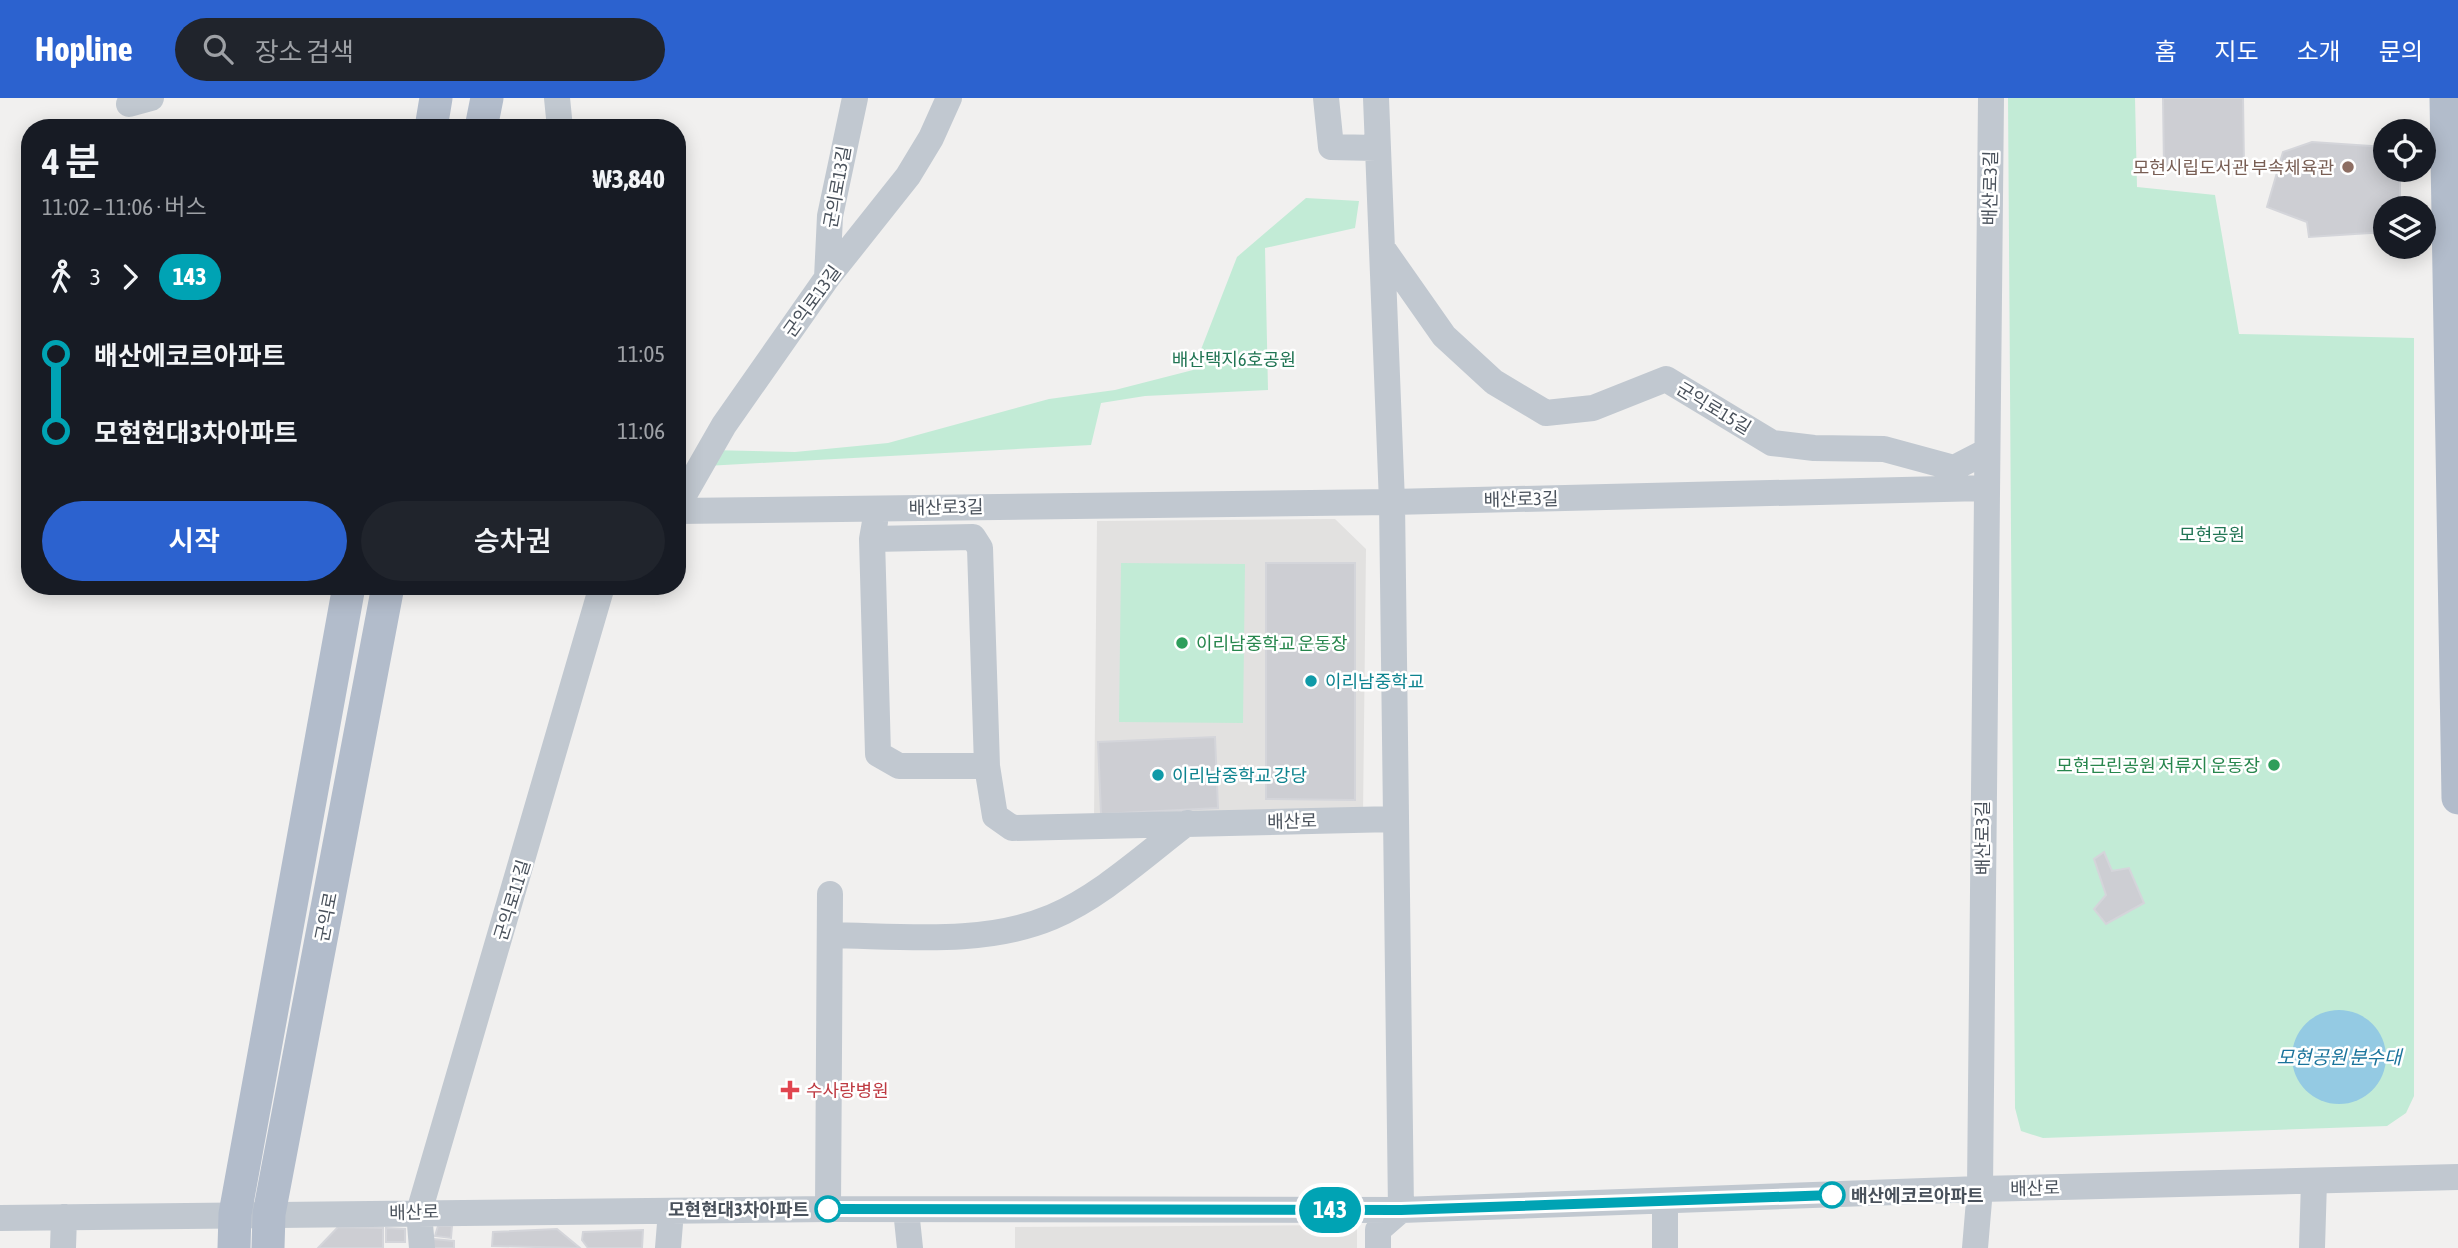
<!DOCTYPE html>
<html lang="ko">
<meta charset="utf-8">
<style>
body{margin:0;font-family:"Asap Condensed","Noto Sans KR",sans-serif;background:#20242c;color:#f1f3f6;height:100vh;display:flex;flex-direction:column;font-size:26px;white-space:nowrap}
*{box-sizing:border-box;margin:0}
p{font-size:23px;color:#9ea1a6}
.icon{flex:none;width:38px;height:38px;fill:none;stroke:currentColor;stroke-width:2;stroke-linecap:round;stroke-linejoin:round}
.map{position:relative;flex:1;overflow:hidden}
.panel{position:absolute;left:21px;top:21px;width:665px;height:476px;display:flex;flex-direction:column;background:#171b24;border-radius:28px;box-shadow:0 4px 18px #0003}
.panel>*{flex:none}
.badge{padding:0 14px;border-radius:23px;font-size:24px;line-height:46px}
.fabs{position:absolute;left:2373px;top:21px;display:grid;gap:14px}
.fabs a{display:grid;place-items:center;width:63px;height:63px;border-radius:50%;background:#171b24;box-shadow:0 4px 18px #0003;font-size:35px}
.map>.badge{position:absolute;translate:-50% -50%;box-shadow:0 0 0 4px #fff}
.legs{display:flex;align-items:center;gap:10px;height:77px;padding:0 21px;font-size:23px}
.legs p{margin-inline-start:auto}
.summary{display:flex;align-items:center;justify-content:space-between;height:119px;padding:0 21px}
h1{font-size:38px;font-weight:600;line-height:52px}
.primary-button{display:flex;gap:14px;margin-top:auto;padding:14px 21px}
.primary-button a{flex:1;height:80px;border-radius:42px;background:#2c62cf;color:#fff;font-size:28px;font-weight:600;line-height:80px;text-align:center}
.primary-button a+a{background:#20242c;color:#f1f3f6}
ul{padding:0 21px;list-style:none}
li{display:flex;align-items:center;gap:24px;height:77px;font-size:26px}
li i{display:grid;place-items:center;width:10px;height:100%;margin:0 9px;background:currentColor}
li i::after{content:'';width:18px;height:18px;margin:-9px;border:5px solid;border-radius:50%;background:#171b24}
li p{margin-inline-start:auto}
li:first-child i{background:linear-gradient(#0000 50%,currentColor 0)}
li:last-child i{background:linear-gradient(currentColor 50%,#0000 0)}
header{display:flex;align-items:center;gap:42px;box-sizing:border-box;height:98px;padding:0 35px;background:#2c62cf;color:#fff}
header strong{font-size:33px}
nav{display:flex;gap:38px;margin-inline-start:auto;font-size:24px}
.search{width:490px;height:63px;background:#20242c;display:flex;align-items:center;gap:18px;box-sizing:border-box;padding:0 24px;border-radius:38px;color:#9ea1a6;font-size:26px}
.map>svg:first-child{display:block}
.education{fill:#e2e1e0}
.green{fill:#c2ebd6}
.water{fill:#94cae3}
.building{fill:#cdced3;stroke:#d4d5da;stroke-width:2}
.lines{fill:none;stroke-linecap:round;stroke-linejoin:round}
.minor{stroke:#c1c8d0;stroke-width:26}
.major{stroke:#b2bccb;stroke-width:33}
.line-1-casing{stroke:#fff;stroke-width:16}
.line-1{stroke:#00a3b4;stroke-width:10}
.education-dot{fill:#8d6e63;stroke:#fff;stroke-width:2.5}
.leisure-dot{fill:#2e9e5b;stroke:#fff;stroke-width:2.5}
.culture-dot{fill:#0f9aa8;stroke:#fff;stroke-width:2.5}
.health-dot{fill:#e0444e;stroke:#fff;stroke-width:2.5}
.stop-1-dot{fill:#fff;stroke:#00a3b4;stroke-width:3.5}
.labels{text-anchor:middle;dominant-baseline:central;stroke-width:5;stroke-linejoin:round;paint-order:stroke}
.education-label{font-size:18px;fill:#785e54;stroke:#fff;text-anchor:end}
.street-label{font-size:18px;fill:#49515b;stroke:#fff}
.park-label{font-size:18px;fill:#217554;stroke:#fff}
.leisure-label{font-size:18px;fill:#27864d;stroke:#fff;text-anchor:start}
.culture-label{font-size:18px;fill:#0d838f;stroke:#fff;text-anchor:start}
.health-label{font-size:18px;fill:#be3a42;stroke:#fff;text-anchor:start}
.stop-label{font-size:18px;font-weight:bold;fill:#49515b;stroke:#fff;text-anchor:start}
.water-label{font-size:19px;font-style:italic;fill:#1b749c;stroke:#fff}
</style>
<header>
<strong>Hopline</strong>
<div class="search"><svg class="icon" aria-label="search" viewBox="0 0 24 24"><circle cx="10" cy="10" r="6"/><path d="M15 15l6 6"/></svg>장소 검색</div>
<nav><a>홈</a><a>지도</a><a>소개</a><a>문의</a></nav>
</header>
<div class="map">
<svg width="2458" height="1150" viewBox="0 0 2458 1150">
<rect width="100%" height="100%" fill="#f1f0ef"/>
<path class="education" d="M1335,421L1366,451L1363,718L1094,720L1097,423Z
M1357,1127V1150H1015V1129Z"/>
<path class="green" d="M2008,0H2135L2137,89L2215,97L2239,236L2414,240V998L2406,1015L2387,1028L2043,1040L2021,1033L2015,1010Z
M1306,100L1359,103L1355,130L1265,150L1268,292L1145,298L1101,305L1091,347L706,368L709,352L795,354L888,345L1049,301L1115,292L1193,272L1237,159Z
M1121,465L1245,466L1243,625L1119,624Z"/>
<path class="water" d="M2292 959a47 47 0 1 1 94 0a47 47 0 1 1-94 0Z"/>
<path class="building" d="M2163,0H2243L2244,69L2164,70Z
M2312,44L2385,49V72H2400V110H2385V134L2309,139L2307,124L2267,109L2283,54Z
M1266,465H1355V702L1266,701Z
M1215,639L1218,710L1101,716L1098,644Z
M2104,754L2112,773L2129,770L2144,805L2106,826L2094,811L2106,797L2094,761Z
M438,1128H452L451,1140L435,1138Z
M338,1129L383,1130V1150H318Z
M386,1130L405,1131V1144H386Z
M557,1131L580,1150L492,1148L493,1134Z
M643,1132L642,1150H588L582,1142L583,1134Z
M433,1141L454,1143V1150H433Z"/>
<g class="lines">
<path class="minor" d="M557,0L560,30
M1326,0L1331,49L1376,50
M1376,0L1392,404L1401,1112L1378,1132V1150
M129,6L151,0
M1383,151L1444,238L1494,284L1546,315L1593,310L1666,281L1772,345L1814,350L1884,351L1954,370L1987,353
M827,180L830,118L855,0
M677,409L724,327L827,180L908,78L931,40L949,0
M677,413L1392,404L1985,390
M875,424L872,441L878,656L899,668H987
M872,441L973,439L980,450L987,668L995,718L1012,730L1395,721
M830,837C902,838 983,848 1052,819C1101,798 1145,757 1187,725
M828,1111L830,796
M906,1112L910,1150
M0,1120L828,1111L1401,1112L1980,1091L2458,1079
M63,1150L64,1119
M422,1150L419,1114L602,488
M668,1150L671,1113
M1665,1150V1104
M1975,1150L1980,1091L1991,0
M2312,1150L2314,1083"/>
<path class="major" d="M2446,0L2458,700
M431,30L436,0
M481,30L487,0
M234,1150L235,1116L349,488
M268,1150L269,1116L388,488"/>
</g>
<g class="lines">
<g class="line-1-casing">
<path id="line-1" d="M828,1111L1401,1112L1832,1097"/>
</g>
<use href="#line-1" class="line-1"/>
</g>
<circle class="education-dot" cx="2348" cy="69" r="7"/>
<g class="leisure-dot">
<circle cx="1182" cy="545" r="7"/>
<circle cx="2274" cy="667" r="7"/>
</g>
<g class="culture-dot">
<circle cx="1311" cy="583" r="7"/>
<circle cx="1158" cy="677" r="7"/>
</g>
<path class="health-dot" d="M786.5 981.5h7v7h7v7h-7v7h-7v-7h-7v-7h7z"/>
<g class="stop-1-dot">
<circle cx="1832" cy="1097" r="12"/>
<circle cx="828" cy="1111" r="12"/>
</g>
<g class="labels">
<g class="education-label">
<text x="2334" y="69">모현시립도서관 부속체육관</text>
</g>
<g class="street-label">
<text transform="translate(837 89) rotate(-80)">군의로13길</text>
<text transform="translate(1990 90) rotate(-89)">배산로3길</text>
<text transform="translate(812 203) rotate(-54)">군익로13길</text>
<text transform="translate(1714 310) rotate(31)">군익로15길</text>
<text transform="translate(1521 401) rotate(-1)">배산로3길</text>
<text transform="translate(946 409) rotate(-1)">배산로3길</text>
<text transform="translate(1292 723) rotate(-1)">배산로</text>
<text transform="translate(1982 740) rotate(-90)">배산로3길</text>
<text transform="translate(512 802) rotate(-73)">군익로11길</text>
<text transform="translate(326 819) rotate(-79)">군익로</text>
<text transform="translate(2035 1090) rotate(-1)">배산로</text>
<text transform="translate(414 1114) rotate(-1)">배산로</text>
</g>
<g class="park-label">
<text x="1234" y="261">배산택지6호공원</text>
<text x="2212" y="436">모현공원</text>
</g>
<g class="leisure-label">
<text x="1196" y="545">이리남중학교 운동장</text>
<text x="2260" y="667" text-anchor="end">모현근린공원 저류지 운동장</text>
</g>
<g class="culture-label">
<text x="1325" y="583">이리남중학교</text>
<text x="1172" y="677">이리남중학교 강당</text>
</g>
<g class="health-label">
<text x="806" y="992">수사랑병원</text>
</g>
<g class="stop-label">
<text x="1851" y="1097">배산에코르아파트</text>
<text x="809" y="1111" text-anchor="end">모현현대3차아파트</text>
</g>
<g class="water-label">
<text x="2339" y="959">모현공원 분수대</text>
</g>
</g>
</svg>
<div class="fabs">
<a><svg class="icon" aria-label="locate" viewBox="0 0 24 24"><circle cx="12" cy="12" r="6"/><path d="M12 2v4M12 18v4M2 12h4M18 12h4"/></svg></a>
<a><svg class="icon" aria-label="layers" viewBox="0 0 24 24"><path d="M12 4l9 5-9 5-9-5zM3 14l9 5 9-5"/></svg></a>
</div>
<b class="badge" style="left:1330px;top:1112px;background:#00a3b4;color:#fff">143</b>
<section class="panel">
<div class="summary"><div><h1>4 분</h1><p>11:02 – 11:06 · 버스</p></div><b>₩3,840</b></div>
<div class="legs"><svg class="icon" aria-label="walk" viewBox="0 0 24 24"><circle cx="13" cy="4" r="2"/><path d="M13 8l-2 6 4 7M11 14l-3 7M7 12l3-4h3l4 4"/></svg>3<svg class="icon" aria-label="forward" viewBox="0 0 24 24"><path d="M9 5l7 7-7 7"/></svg><b class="badge" style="background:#00a3b4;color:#fff">143</b></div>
<ul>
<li><i style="color:#00a3b4"></i><b>배산에코르아파트</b><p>11:05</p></li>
<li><i style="color:#00a3b4"></i><b>모현현대3차아파트</b><p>11:06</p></li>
</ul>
<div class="primary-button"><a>시작</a><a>승차권</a></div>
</section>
</div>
